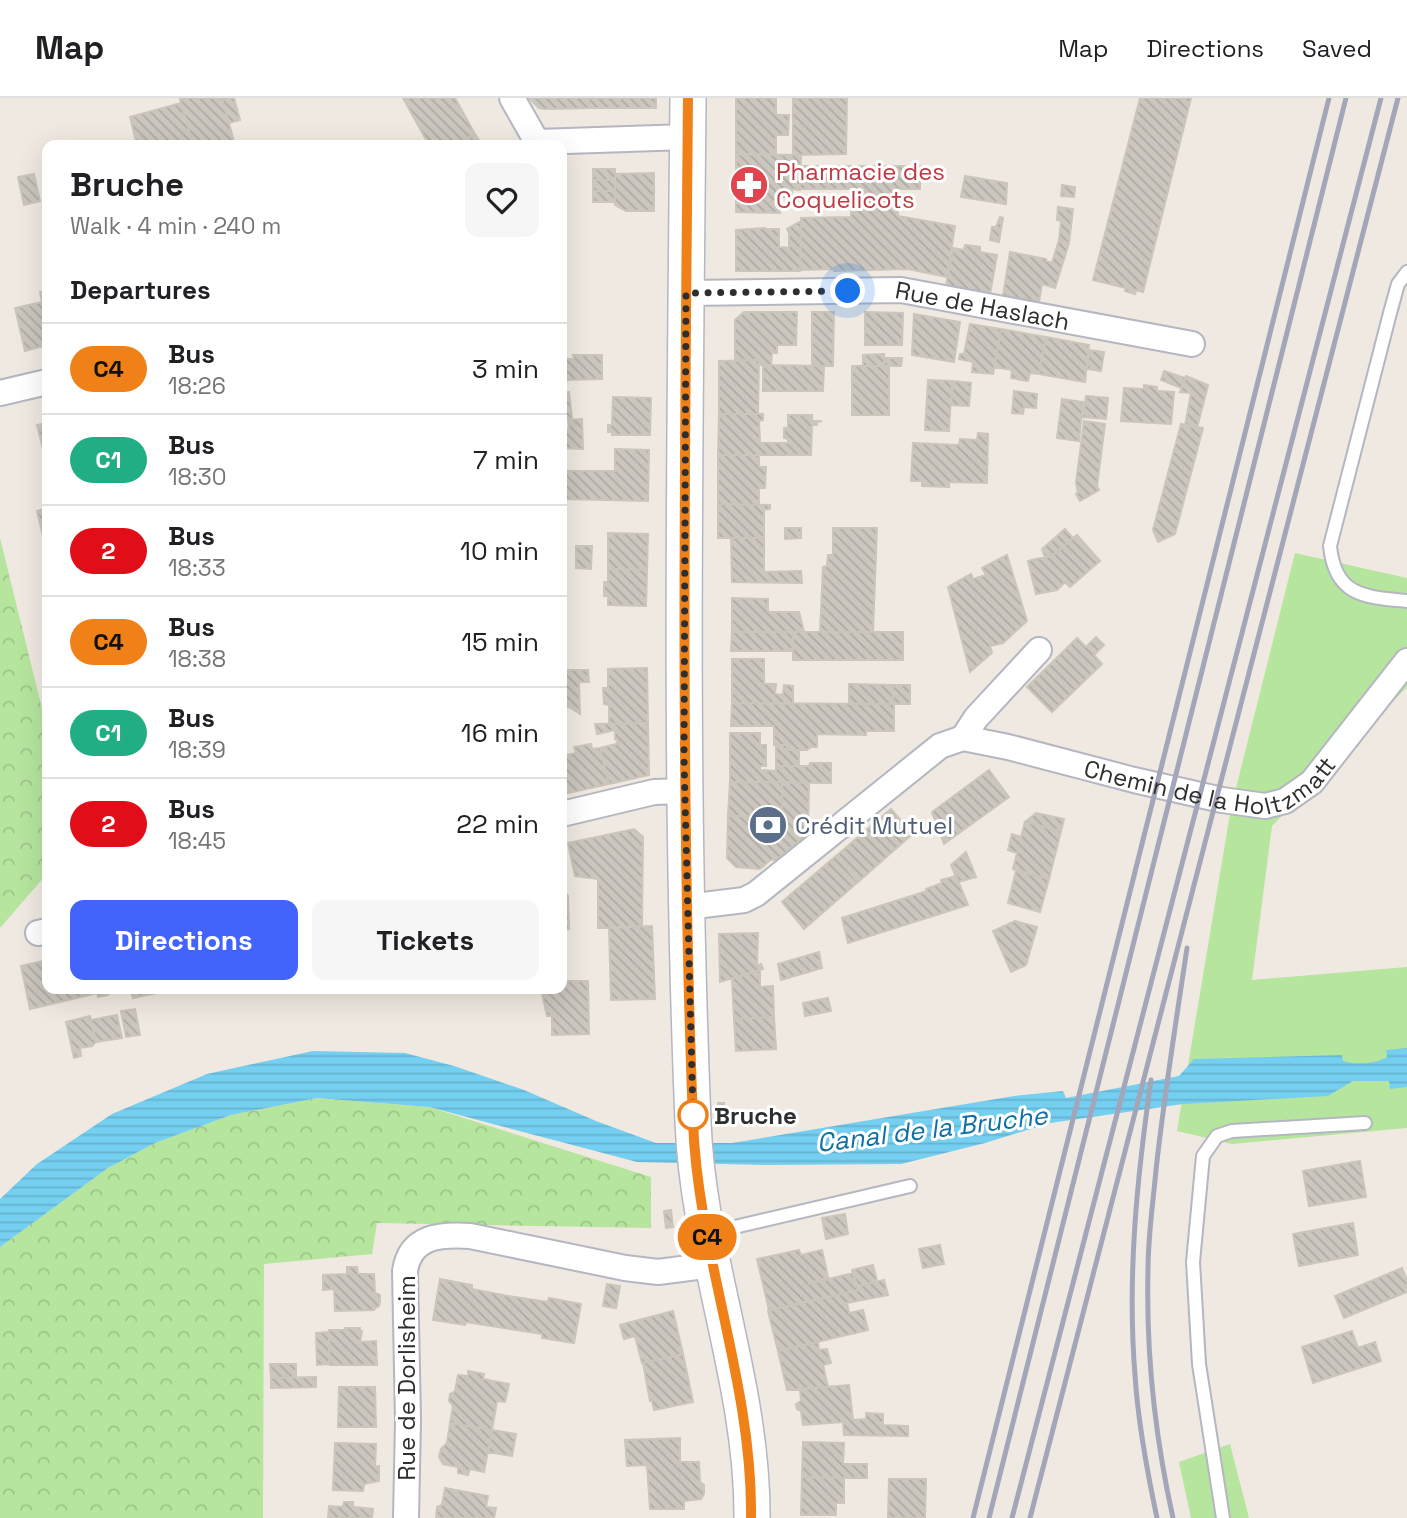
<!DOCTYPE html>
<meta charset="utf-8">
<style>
body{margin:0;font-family:"Space Grotesk",sans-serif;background:#f6f6f6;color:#202124;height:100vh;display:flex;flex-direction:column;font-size:26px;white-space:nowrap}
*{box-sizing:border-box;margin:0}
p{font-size:23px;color:#757577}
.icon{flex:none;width:38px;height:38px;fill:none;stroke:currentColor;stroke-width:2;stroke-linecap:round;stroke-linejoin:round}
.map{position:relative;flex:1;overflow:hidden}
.panel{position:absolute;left:42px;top:42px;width:525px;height:854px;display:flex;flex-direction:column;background:#fff;border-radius:14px;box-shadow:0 7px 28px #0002}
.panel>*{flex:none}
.badge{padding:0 14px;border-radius:23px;font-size:24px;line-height:46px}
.you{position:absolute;width:35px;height:35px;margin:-18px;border:5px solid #fff;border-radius:50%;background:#1a73e8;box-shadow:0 0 0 10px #1a73e833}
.map>.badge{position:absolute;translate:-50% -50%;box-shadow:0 0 0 4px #fff}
h2{padding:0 28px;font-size:26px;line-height:63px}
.round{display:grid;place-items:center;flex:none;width:74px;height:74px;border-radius:14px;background:#f6f6f6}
.headline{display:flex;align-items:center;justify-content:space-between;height:119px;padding:0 28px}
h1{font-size:33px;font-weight:800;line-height:52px}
.action{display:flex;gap:14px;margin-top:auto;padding:14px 28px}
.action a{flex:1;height:80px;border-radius:14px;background:#4264fb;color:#fff;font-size:28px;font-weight:800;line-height:80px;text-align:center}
.action a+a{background:#f6f6f6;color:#202124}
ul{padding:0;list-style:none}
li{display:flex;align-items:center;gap:21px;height:91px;padding:0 28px;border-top:2px solid #e0e0e0}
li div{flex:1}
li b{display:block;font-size:26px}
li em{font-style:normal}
li .badge{min-width:77px;font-weight:700;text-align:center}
header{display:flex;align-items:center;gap:42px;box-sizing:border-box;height:98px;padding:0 35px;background:#fff;border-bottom:2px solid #e0e0e0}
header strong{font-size:33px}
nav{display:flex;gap:38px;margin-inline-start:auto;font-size:24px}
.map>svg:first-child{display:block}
.grass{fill:#b6e59e}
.park{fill:url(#park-crowns)}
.water{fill:url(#water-rules)}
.building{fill:url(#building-back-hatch);stroke:#cbc5ba;stroke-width:2}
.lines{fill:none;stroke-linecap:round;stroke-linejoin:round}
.service-casing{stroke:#b4b7c1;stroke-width:16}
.minor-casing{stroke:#b4b7c1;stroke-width:28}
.secondary-casing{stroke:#b4b7c1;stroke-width:38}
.service{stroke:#fff;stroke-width:12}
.minor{stroke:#fff;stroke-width:24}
.secondary{stroke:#fff;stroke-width:35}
.rail{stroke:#a3a6b8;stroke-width:5}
.line-casing{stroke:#fff;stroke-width:16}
.line{stroke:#f08118;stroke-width:10}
.walk{stroke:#2e2e2e;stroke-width:7;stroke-dasharray:0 12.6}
.stop-dot{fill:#fff;stroke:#f08118;stroke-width:3.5}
.labels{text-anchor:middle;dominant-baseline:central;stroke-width:6;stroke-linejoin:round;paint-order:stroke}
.health-label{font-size:24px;fill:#be3a42;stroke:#fff;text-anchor:start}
.street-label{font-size:24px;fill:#2e2e2e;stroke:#fff}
.service-label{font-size:24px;fill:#4e5e75;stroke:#fff;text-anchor:start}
.stop-label{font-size:24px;font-weight:bold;fill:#2e2e2e;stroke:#fff;text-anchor:start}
.water-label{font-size:26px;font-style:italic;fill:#0d6fa3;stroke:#fff}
</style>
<header>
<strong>Map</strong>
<nav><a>Map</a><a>Directions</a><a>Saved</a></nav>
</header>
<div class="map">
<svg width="1407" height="1420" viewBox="0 0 1407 1420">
<defs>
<pattern id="park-crowns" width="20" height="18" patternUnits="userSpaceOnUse" patternTransform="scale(1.75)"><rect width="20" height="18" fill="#b6e59e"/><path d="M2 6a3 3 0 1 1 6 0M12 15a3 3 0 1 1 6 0" fill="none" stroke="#9dc588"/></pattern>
<pattern id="water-rules" width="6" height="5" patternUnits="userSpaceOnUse" patternTransform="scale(1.75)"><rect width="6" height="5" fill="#75cff0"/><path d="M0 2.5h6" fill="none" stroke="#66b2ce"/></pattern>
<pattern id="building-back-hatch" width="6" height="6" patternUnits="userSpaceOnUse" patternTransform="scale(1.75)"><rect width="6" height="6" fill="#cbc7bf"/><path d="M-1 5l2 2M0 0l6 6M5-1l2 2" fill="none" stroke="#afaba4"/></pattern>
</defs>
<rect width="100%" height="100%" fill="#efe9e1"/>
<path class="grass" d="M1295,455L1407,480V589L1272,728L1252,882L1407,869V1030L1232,1046L1177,1033L1231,710Z
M1230,1346L1249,1420H1191L1179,1364Z"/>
<path class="park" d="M0,440L47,631V772L45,778L0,830Z
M317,1000L429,1009L651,1079V1130L377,1125L372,1156L264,1166L263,1420H0V1149L108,1070L155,1045L231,1017Z"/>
<path class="water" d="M1407,950V989L1390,991L1389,983H1353L1328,998L1183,1006L1050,1025L985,1045L901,1066L767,1067L637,1064L429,1009L317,1000L231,1017L155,1045L108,1070L0,1149V1101L37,1066L112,1016L207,976L313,953L405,955L454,968L524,992L596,1023L656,1045H732L1014,998L1063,993L1066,1000L1179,978L1194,961L1342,957L1343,963C1355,967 1376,966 1387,959L1386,952Z"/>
<path class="building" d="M184,0H222L235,47H193L180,1Z
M222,0H234L240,22L229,25Z
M403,0H455L475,36L455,47H429Z
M529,0H589V10L545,11L539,10Z
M589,0H620V10H589Z
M620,0H656V10H620Z
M736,0H776V17H789L788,37H776V56H736Z
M793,0H847L846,56L793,57Z
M1140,0H1191L1143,194L1136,192L1135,196L1125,193L1126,190L1093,182Z
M181,5L193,47H137L130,19Z
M475,36L482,47H455Z
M736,56L801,57L800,92L792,91V100L779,99L780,115L736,114Z
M800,68H920V91H897L898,118L955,128L947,179L908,171L834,173V171L800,172L801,120L851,119V91H800Z
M593,71H615V82H593Z
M654,75V113H626L615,107V76Z
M34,76L40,103L24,107L18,79Z
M965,78L1007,85L1006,106L961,99Z
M593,82H615V93H593Z
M1062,87L1075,89L1074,99L1061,98Z
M593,93H615V104H593Z
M1058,109L1073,111L1069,145L1059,142L1061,123L1057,122Z
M1000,119L1003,120L999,144L990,142L992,129H996Z
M801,123L800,173H736V132L765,130V131H779V149L789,150V135L787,131Z
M1059,142L1069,145L1055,190L1042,186L1039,204L1003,198L1010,154L1046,161V163L1052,165Z
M965,147L980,149V154L997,157L990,196L946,188L953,150L964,152Z
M47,193V247L25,253L15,210L42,204L40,194Z
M744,214H797L796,247H777V255H772L771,267H760L759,262L735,263V222Z
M812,214H834L833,268H812Z
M865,214L903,215L902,247H865Z
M914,216L960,224L954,264L912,257Z
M970,226L1001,231L993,276L972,274L973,264L959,261L960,256H964Z
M1001,231L1046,239L1039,276L1030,275L1028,283L1011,280L1012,272L994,269Z
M1046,239L1089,247L1085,284L1039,276Z
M1089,252L1104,254L1101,273L1087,271Z
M884,256V268H863V257Z
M573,257H602V281L565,282L564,261H574Z
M884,260H902L901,268H884Z
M759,262L758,316H719V263Z
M763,267L824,268L823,293H763Z
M852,268H889V317H852Z
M1164,273L1185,280L1181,290L1161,282Z
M1186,278L1208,287L1197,330L1185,328L1191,295L1180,294Z
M928,282L952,283L949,333L925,332Z
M953,283L971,285L969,308L951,307Z
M1144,287L1157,289V293L1174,294L1171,326L1121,323L1124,290L1144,291Z
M1014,293L1037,296L1036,310L1024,309L1023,316L1012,315Z
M569,294L572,320L562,322V295Z
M1086,298L1108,300L1106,321L1083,319Z
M613,299L651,300L650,337H612V334H608V327H612Z
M1062,301L1083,304L1079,343L1057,340Z
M719,316H763V322L759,323L760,345H788V341L784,340V330H788V317H812V323H822L817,324V327H812L811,357H718Z
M582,321L583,351L562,350V331L569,330L568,322Z
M1084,323L1105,326L1097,388L1099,392L1080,403L1076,396L1078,395L1076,385Z
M47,325V363H46L37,327Z
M1181,326L1203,330L1175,436L1158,444L1153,432Z
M978,335L988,336L987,385L949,384V389L922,388V383H911L913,345L959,347L960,341L977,342Z
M615,351L649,352L648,403L562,401V373H615Z
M718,357H759V369H766L765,390H759V407L718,406Z
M718,406L770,407V411L764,412V440H718Z
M47,410V455L37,413Z
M785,430H801V440L785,441Z
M833,430H877L873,534H820L823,469L827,468L828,457H833Z
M1065,431L1073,440L1053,457L1045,460L1042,451Z
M608,435L648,436L647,472L608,471Z
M1077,437L1100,463L1070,489L1065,484L1057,492L1036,496L1028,463L1053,457Z
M731,440H764V474L801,473L802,485L732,484Z
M576,448H592L591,471L576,470Z
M1007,457L1027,523L1003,545L990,548L992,555L970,574L948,489L971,476L973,481L986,477L982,470Z
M608,471L647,472L646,508L608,507V498H604V484H608Z
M732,500L768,501V514H799L804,534H732Z
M732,534H793L792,553H731Z
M793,534H903V562H793Z
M1096,539L1104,547L1094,557L1102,566L1052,614L1027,589L1077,540L1086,549Z
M732,561H764V586H776L775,596L783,597L784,587L793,588V606L732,605Z
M647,570L648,625L609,626V607L604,606L603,590H608V571Z
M562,572H588L589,584H579L580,616L569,609L562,610Z
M849,586L893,587V606H849Z
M893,587H910V606H893Z
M732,605L894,606V633H866V637L817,636V649H811L807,652H787V647H774V628H731Z
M648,625L649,677L609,686L600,650L616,646L618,643L615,641V632L597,636L595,626Z
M730,635H760V647H766V668H760V672L776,673V668H809L810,665H831V685L730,684Z
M591,646L592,651L600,650L609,686L568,695L562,670V658L576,655L574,649Z
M776,647H787V652H799V668H776Z
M989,672L1009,699L944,746L932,714Z
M730,684H782V718H728Z
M782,684L809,685L808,736L776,762H770L760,771L736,769L727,760L728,718H782Z
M891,711L910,733L913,730L916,733L858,784L836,758Z
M1036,715L1064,721L1061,733L1025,724Z
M1025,724L1061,733L1049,781L1013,771L1017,755L1008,752L1012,736L1021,739Z
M634,731L643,739L642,828L598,830V781L575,778L568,745Z
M966,754L976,779L958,784L951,767Z
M836,758L858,784L804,831L782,804Z
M1016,773L1049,781L1040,814L1008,805Z
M956,778L968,807L848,845L842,820L927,793L926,791L942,785L941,782Z
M562,792L568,798L569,831H562Z
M1015,823L1037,829L1026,867L1011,874L993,833Z
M652,828L655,901L611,902L609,830Z
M758,835L757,868L761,866L763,871L720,884L719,836Z
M819,854L822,870L781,882L778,866Z
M47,862V891H83L85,898L30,911L21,868Z
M562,871L564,883H588L589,936L552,937V918H547L541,891H562Z
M760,872V889L773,888L774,919L734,921L732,881Z
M83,891H117L107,893L108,897L98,899L97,895L85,898Z
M130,891H175L133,900Z
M828,900L831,913L805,918L803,905Z
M135,911L140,937L126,939L121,913Z
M117,917L122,940L96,944L91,922Z
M90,918L96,944L92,948L80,950L81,958L74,960L66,924Z
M774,919L776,951L736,953L734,921Z
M718,1005H724L725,1022H718Z
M1360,1063L1366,1099L1309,1108L1303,1073Z
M671,1112L673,1129L666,1130L664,1113Z
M845,1116L848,1136L826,1141L822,1120Z
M1353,1125L1358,1157L1299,1168L1293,1136Z
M940,1147L944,1166L923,1170L919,1151Z
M799,1152L801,1157L822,1152L828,1179L808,1186L853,1175L859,1192L769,1212L757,1161Z
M873,1167L877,1183L857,1189L852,1172Z
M347,1169H357L358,1176H374L375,1195L380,1197V1203L379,1208L375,1210L374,1212L335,1213L334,1191L323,1192V1177L347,1176Z
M1402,1170L1407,1182V1194L1344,1220L1335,1198Z
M440,1181L472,1187V1191L508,1198L548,1204L549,1200L581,1206L574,1245L542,1240V1236L466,1224L465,1227L433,1222Z
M884,1182L888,1197L847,1205L849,1215L863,1212L868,1232L778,1253L768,1213L859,1192L858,1188Z
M607,1186L620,1188L616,1210L603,1208Z
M673,1213L683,1256L642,1265L635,1238L624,1241L620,1227Z
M345,1230H360V1233H362L360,1244L376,1243L377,1267H330L329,1232H345Z
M1352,1233L1358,1250L1375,1244L1381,1263L1313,1285L1302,1249Z
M329,1234V1266L317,1267L316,1235Z
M818,1244L819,1252L827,1251L831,1265L823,1267L828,1289L787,1292L778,1253Z
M683,1256L693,1304L654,1312L652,1303H650L643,1265Z
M270,1266H296V1279L271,1280Z
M468,1273L484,1276L483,1281L509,1286L505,1304L497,1303L492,1332L450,1325L453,1308L449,1303L450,1296L455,1293L458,1277L468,1278Z
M316,1279V1289L271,1290V1280Z
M849,1287L853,1322L866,1321V1315L883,1316V1327L908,1328V1338L844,1337L843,1324L803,1327L801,1313L797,1311L796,1306L801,1303L800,1291Z
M339,1289H375L376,1329H338Z
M450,1325L492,1332L484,1374L470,1371L468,1377L458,1375V1369L443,1366L439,1359L441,1351L447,1345Z
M492,1332L516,1336L512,1358L488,1354Z
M680,1340V1364H699L700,1384L704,1387V1396L701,1401L684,1403V1411H650L647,1367L627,1368L625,1342Z
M803,1344L844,1345L843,1366H867V1380L802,1379Z
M335,1345L376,1346L375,1369L379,1368V1383L364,1386L363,1393L333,1392Z
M802,1379L844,1380V1405H836V1417H801Z
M889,1381H926L925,1420H888Z
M445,1390L488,1398L486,1409L496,1410L494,1420H436L437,1409L442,1407Z
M344,1404H353V1409L373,1411L372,1420H328L329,1408L343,1409Z"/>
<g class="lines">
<g class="service-casing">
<path id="service" d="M1407,174L1398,186L1390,215L1330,448C1335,498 1364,499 1407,503
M709,1135L910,1088
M1223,1420L1199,1266L1193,1164L1203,1058L1217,1038L1232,1033L1365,1025"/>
</g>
<g class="minor-casing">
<g id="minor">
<path d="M512,0L537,44"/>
<path d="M535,47L537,44L687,39"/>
<path id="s1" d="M686,195L901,192L1192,246"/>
<path d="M0,295L47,284"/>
<path d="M963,640L976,620L1039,552"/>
<path d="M562,716L654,694L685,693"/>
<path id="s2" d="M687,809L744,802L756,796L940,648L963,640L1008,649L1134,682L1222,702L1265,708L1285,703L1312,684L1407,563"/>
<path d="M38,835L47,833"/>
<path d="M406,1420L408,1322L405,1173C410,1138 440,1136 470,1138L625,1170L658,1174L712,1167"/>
</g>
</g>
<g class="secondary-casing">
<path id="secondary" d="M688,0C685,341 679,683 693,1024C698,1158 753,1286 752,1420"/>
</g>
<use href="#service" class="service"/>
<use href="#minor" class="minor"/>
<use href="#secondary" class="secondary"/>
<path class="rail" d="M1151,982C1137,1080 1127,1178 1135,1277C1138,1325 1147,1373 1157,1420
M973,1420L1329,0
M989,1420L1346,0
M1012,1420L1381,0
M1030,1420L1398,0
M1173,1420C1155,1339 1146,1255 1148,1172C1148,1138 1153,1105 1156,1072C1164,998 1176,924 1187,850"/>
</g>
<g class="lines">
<g class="line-casing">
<path id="line" d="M688,0C685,341 680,683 693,1024C698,1158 753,1286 751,1420"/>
</g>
<use href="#line" class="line"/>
<path class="walk" d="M693,1017L684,661L686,195L848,193"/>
</g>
<defs>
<g id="pharmacy-disc" transform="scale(2.0125)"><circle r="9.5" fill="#e0444e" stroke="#fff"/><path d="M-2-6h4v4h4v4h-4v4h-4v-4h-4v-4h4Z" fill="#fff"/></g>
<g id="bank-disc" transform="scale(2.0125)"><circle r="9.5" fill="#5c6f8a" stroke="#fff"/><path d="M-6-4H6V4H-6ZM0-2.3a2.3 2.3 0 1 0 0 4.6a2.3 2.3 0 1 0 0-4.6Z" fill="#fff"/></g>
</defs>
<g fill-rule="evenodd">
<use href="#pharmacy-disc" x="749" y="87"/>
<use href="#bank-disc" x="768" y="727"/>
</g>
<circle class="stop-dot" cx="693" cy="1017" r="14"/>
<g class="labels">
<g class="health-label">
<text x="776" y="73">Pharmacie des<tspan x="776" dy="28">Coquelicots</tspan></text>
</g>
<g class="street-label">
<text stroke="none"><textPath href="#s1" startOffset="298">Rue de Haslach</textPath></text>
<text stroke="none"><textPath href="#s2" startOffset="590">Chemin de la Holtzmatt</textPath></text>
<text transform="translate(406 1280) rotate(-90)">Rue de Dorlisheim</text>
</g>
<g class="service-label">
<text x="795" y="727">Crédit Mutuel</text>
</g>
<g class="stop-label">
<text x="714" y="1017">Bruche</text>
</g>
<g class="water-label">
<text transform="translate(932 1031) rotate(-7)">Canal de la Bruche</text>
</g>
</g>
</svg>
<div class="you" style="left:848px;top:193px"></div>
<b class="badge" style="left:707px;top:1139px;background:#f08118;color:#111">C4</b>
<section class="panel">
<div class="headline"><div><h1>Bruche</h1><p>Walk · 4 min · 240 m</p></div><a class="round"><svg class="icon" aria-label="heart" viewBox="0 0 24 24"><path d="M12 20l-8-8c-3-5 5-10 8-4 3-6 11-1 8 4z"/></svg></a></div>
<h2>Departures</h2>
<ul>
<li><span class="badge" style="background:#f08118;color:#111">C4</span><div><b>Bus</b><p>18:26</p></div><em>3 min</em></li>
<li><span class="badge" style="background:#22ae84;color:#fff">C1</span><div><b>Bus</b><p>18:30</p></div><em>7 min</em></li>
<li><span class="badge" style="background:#e10d19;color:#fff">2</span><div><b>Bus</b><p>18:33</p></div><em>10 min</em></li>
<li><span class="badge" style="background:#f08118;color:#111">C4</span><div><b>Bus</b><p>18:38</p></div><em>15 min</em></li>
<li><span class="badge" style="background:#22ae84;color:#fff">C1</span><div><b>Bus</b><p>18:39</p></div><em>16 min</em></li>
<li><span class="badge" style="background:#e10d19;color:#fff">2</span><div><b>Bus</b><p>18:45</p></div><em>22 min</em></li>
</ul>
<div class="action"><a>Directions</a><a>Tickets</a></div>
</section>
</div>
